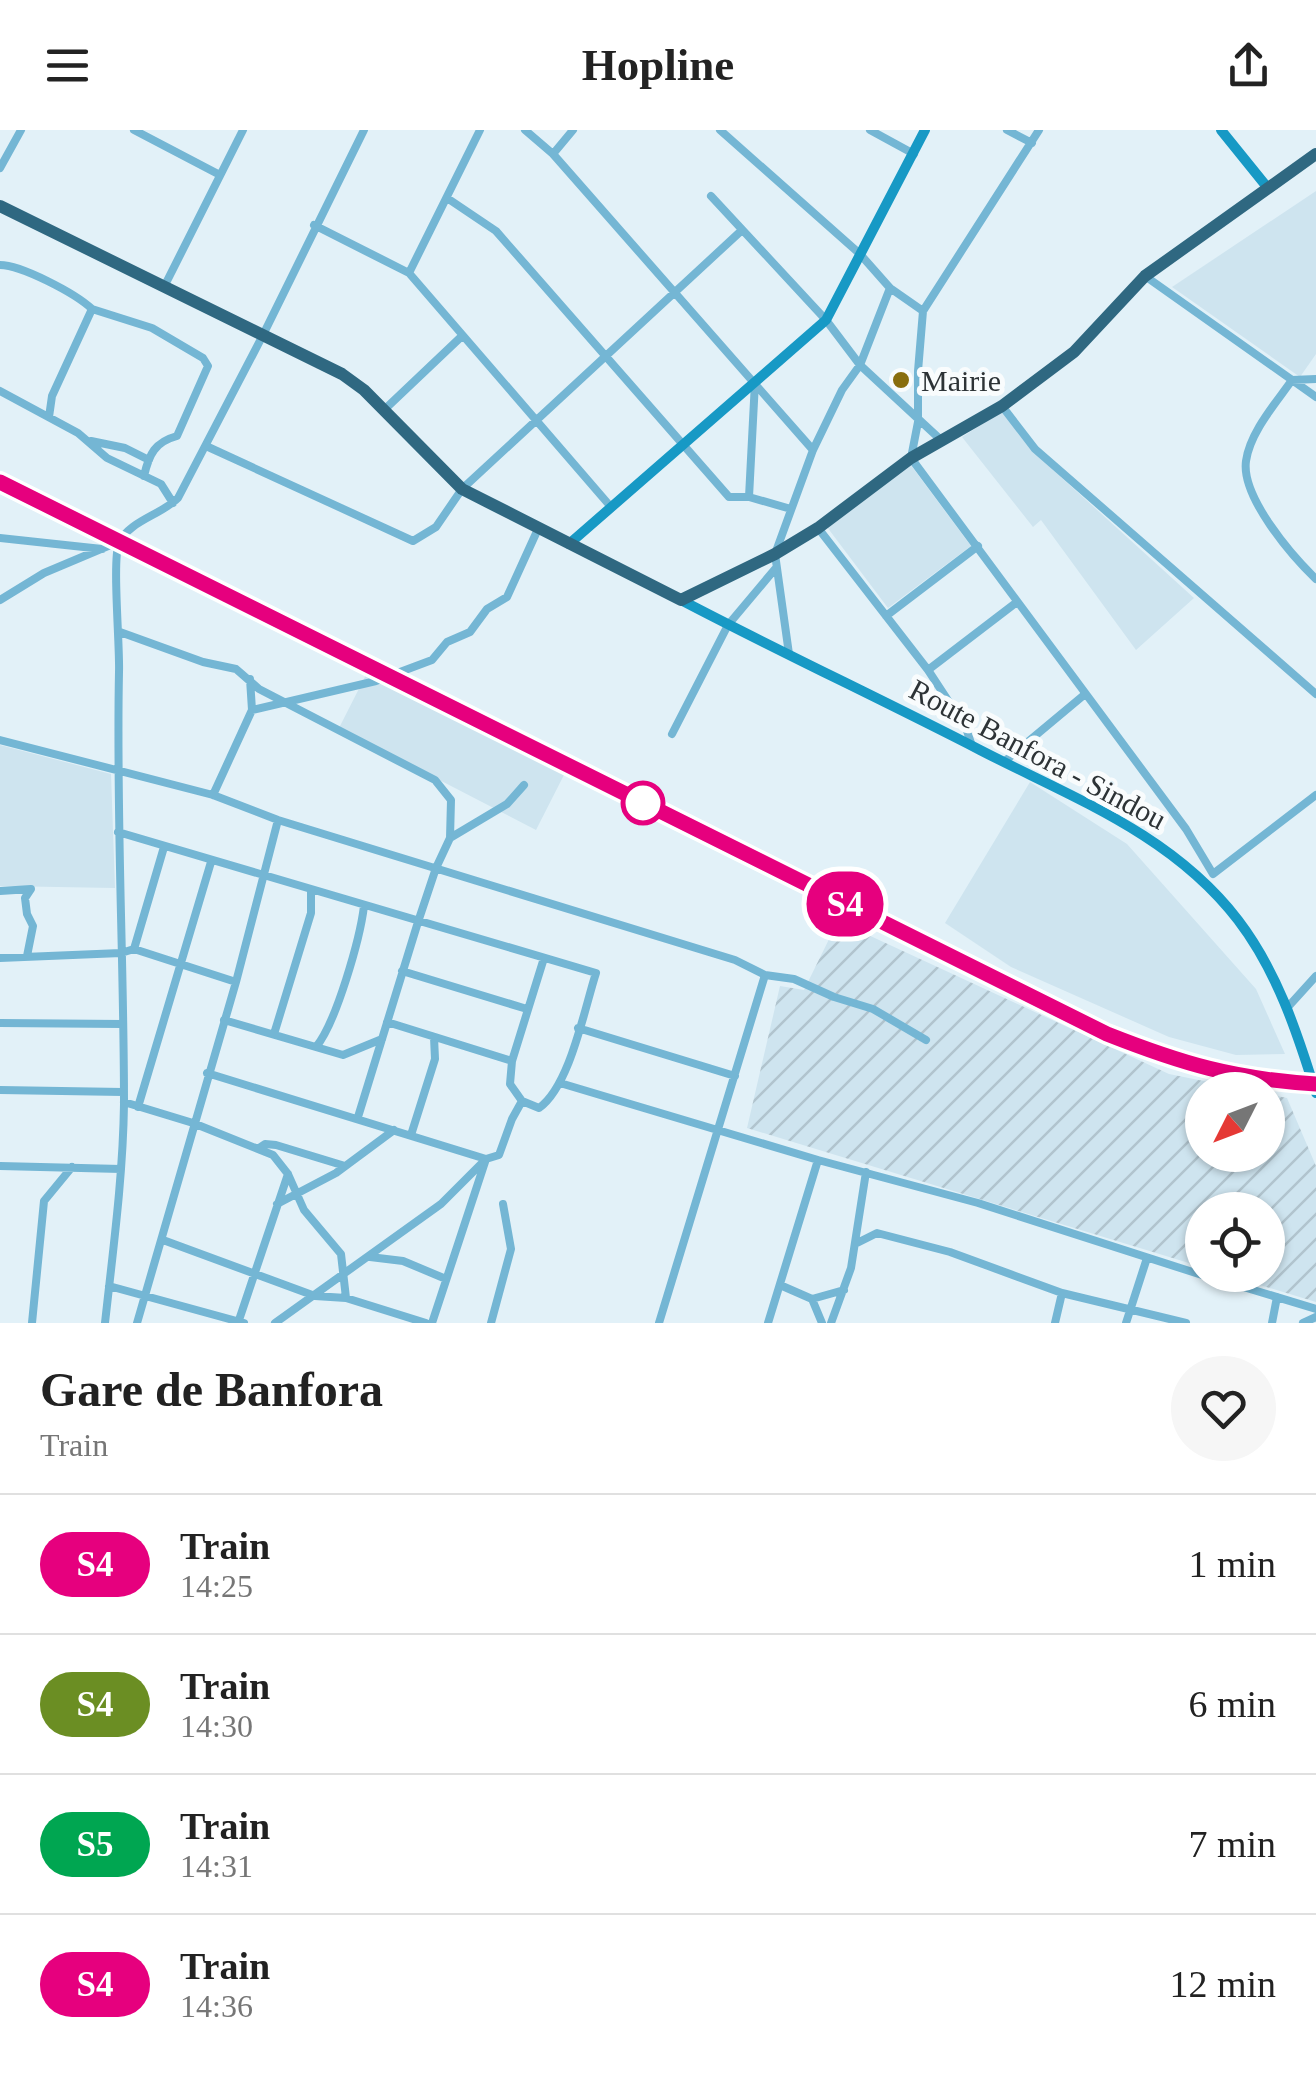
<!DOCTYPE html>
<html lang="fr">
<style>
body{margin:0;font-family:Georgia,serif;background:#f6f6f6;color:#222;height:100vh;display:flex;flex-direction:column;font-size:38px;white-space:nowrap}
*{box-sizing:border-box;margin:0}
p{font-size:32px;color:#767676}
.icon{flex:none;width:55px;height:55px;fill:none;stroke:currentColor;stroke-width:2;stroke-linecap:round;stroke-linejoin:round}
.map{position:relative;height:1193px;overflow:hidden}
.side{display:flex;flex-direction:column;background:#fff;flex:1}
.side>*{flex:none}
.badge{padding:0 20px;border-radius:32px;font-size:35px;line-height:65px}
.needle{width:65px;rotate:228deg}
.buttons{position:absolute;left:1185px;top:942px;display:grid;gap:20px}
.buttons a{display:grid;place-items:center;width:100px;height:100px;border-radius:50%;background:#fff;box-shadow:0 2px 8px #0004;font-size:50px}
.map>.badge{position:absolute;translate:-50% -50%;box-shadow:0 0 0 5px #fff}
.round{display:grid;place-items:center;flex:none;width:105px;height:105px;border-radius:52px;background:#f6f6f6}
.headline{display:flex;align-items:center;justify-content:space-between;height:170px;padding:0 40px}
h1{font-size:48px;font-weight:800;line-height:75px}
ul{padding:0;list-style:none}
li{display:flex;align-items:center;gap:30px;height:140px;padding:0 40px;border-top:2px solid #e0e0e0}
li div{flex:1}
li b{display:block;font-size:38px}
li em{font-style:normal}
li .badge{min-width:110px;font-weight:700;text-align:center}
header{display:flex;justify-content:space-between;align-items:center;height:130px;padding:0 40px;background:#fff;font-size:45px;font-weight:800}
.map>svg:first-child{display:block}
.built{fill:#cee4ef}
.industrial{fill:url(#industrial-furrows)}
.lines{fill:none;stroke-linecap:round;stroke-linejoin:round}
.street{stroke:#74b6d4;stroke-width:8}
.secondary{stroke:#1799c5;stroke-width:10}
.highway{stroke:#2f6881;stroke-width:12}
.rail-casing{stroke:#464d50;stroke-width:6}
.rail{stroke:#f9fcfd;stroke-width:2.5;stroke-dasharray:8;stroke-linecap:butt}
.line-casing{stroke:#fff;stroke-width:22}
.line{stroke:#e6007e;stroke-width:15}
.poi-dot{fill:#896e0e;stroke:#f9fcfd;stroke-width:4}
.stop-dot{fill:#fff;stroke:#e6007e;stroke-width:5}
.labels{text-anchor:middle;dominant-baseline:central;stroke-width:10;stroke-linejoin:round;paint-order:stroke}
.poi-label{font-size:30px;fill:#2d3336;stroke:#f9fcfd;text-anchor:start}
.street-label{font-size:30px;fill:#2d3336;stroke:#f9fcfd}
</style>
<header><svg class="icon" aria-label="menu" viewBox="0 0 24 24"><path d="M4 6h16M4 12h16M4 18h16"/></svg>Hopline<svg class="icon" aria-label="share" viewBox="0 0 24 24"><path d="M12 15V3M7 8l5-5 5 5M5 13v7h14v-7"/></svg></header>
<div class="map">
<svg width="1316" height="1193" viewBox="0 0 1316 1193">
<defs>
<pattern id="industrial-furrows" width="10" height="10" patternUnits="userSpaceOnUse" patternTransform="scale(2.5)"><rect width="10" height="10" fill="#cee4ef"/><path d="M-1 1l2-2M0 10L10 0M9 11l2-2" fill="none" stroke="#b1c4ce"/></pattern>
</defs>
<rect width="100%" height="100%" fill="#e2f1f8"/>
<path class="built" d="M1316,61V224L1300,247L1172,157Z
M1003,281L1030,319L1194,468L1136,520L1041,390L1033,397L962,307Z
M910,334L971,416L888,478L827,397Z
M370,537L567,639L536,700L339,598Z
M0,615L111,644L115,758L0,756Z
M1030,652L1127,714L1256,859L1285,924L1236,925L1169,907L1011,837L945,793Z"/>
<path class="industrial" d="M838,791L1169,944L1248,960H1202V1025H1268V964L1287,968L1316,1036V1172L1227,1145H1268V1080H1202V1137L747,998L780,856L804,860Z"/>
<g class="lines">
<path class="street" d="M134,0L220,45
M525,0L553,24L813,320
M720,0L860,124L890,158L923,181
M870,0L914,24
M1007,0L1032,13
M1039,0L923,181L918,241V292L911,328L1186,699L1213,744
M553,24L573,0
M0,38L21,0
M711,66L826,190L860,235L941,310
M447,68L496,101L729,367H749L791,379
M314,95L409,143L611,377
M0,135C21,135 75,163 92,179L52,266L49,287
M409,143L480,0
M1145,146L1316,267
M164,157L243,0
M92,179L152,198L203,228L208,236L177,306C155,312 149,324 144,346
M1316,249L1292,250C1276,273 1250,302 1246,331C1241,367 1292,426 1316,449
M0,261L78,303L107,328L161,354L173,373
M1002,276L1035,319L1316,564
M384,280L462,206
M91,311L125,318L149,330
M206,316L413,411L436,397L462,359L741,101
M749,367L755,252
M818,398L928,540L966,598L972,616
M0,408L102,419
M0,470L44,443L120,411
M886,486L978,416
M120,502L203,532L236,539L259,559L435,650L451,670L450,708L436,738L418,792L358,987
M789,524L775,424L813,320L842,260L860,235L890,158
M928,540L1017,472
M252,580L376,551L432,530L447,512L470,502L487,479L507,467L538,399
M672,604L728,495L775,439
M0,610L213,665L278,690L735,830L765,845L794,849L834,867L873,879L926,910
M1005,631L1084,565
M213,665L252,580L250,549
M118,702L596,843C584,880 570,956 539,978L522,971L512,989L499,1025L486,1029L441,1074L275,1193
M450,708L507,674L524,655
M1213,744L1316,665
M0,761L31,759L25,768L27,784L33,796L27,826
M134,819L164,717
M0,828L121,823L134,819L236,852
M402,841L527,879
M1287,878L1316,846
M224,890L343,925L382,909
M387,892L512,931L544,828
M0,893L122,894
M578,898L735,946
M274,904L311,783V761
M316,917C336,893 360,809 364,776
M512,931L510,954L522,971
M207,943L486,1029L432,1193
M560,953L818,1030L978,1073L1202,1145
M0,960L123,962
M124,972L193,993L273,1025L288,1044L304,1080L341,1124L346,1168
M138,977L211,732
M411,1005L435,929L434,907
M259,1018L265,1014L276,1015L345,1036
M0,1036L121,1039
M277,1074L336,1043L394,1000
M163,1110L315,1166L346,1168L426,1193
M855,1114L877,1103L950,1122L1062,1163
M370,1127L403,1131L446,1149
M1204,1145L1316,1179
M780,1155L812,1169L844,1160
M109,1156L244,1193
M812,1169L822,1193
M32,1193L44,1071L72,1037
M105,1193C113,1120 123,1047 124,974C124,830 116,686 119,542C120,516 112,430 119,413C129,391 161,385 178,368L263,205L364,0
M137,1193L236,852L278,690
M238,1193L288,1044
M491,1193L511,1119L503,1074
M659,1193L765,845
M768,1193L818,1030
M831,1193L851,1138L866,1042
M1055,1193L1062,1163L1186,1193
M1126,1193L1147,1128
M1272,1193L1277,1167
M1303,1193L1316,1187"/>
<path class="secondary" d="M1221,0L1267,57
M569,414L826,190L925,0
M681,470C780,522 881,569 980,620C1073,668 1172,704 1238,790C1277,841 1297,902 1316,963"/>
<path class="highway" d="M0,76L342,244L364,260L462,359L681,470L775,424L818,398L911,328L1002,276L1074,222L1145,146L1316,24"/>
<g class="rail-casing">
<path id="rail" d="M0,352L1107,904C1181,933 1236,949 1316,954"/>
</g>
<use href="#rail" class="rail"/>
</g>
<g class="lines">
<g class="line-casing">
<path id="line" d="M0,352L1107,904C1183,934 1234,949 1316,954"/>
</g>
<use href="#line" class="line"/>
</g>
<circle class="poi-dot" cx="901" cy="250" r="10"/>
<circle class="stop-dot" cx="643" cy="673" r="20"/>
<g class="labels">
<g class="poi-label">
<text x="921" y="250">Mairie</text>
</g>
<g class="street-label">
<text transform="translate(1038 624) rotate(28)">Route Banfora - Sindou</text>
</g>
</g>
</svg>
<div class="buttons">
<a><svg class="needle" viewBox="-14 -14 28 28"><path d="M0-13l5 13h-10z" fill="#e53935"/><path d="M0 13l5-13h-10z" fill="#767676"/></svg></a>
<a><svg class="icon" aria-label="locate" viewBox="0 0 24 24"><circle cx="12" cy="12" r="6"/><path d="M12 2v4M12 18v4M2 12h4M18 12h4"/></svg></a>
</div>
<b class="badge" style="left:845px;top:774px;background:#e6007e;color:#fff">S4</b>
</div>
<section class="side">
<div class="headline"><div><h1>Gare de Banfora</h1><p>Train</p></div><a class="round"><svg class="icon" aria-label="heart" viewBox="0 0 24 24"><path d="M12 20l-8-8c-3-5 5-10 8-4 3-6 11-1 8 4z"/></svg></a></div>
<ul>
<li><span class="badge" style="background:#e6007e;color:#fff">S4</span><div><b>Train</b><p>14:25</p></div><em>1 min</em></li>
<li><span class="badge" style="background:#6b8e23;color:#fff">S4</span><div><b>Train</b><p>14:30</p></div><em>6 min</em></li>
<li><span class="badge" style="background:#00a651;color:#fff">S5</span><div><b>Train</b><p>14:31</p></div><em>7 min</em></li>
<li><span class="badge" style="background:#e6007e;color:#fff">S4</span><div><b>Train</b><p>14:36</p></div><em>12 min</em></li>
</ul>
</section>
